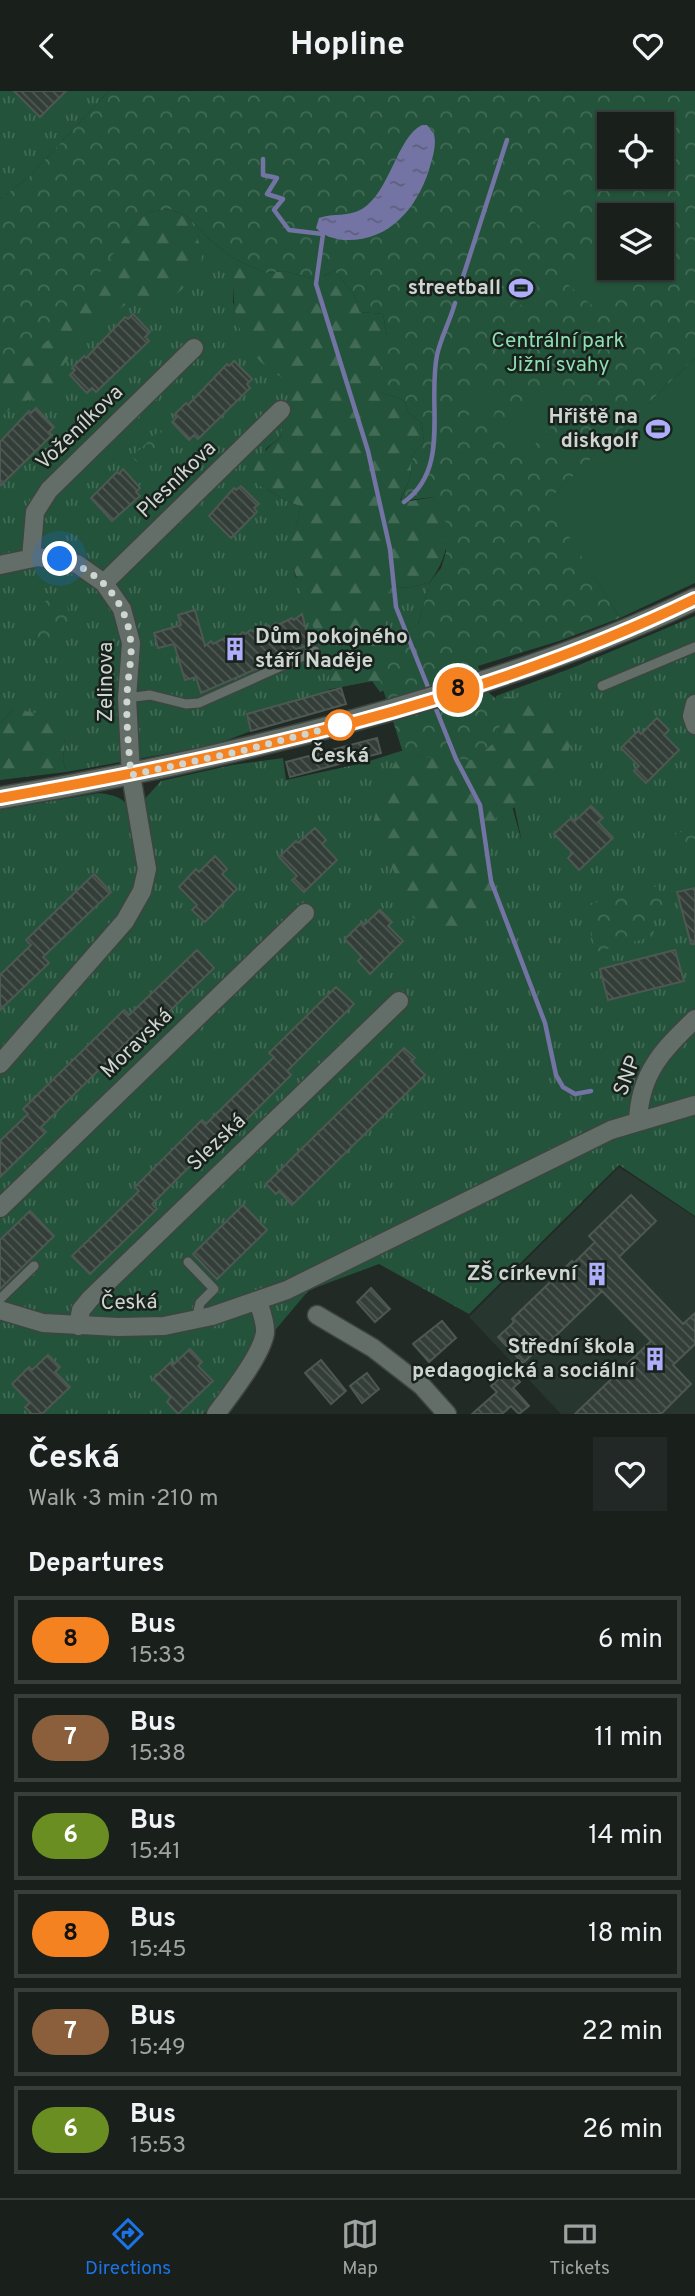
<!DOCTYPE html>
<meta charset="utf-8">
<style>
body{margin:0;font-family:Overpass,sans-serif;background:#222825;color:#f1f3f6;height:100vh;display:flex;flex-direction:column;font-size:26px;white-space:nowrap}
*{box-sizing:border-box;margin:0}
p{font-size:23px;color:#9fa3a3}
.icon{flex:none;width:38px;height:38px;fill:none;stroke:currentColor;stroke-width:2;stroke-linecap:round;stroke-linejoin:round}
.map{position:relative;height:1323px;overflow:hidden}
.details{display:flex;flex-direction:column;background:#19201c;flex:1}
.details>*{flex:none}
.badge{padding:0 14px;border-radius:23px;font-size:24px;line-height:46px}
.tools{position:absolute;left:597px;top:21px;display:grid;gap:14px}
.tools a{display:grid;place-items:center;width:77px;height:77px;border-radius:0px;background:#19201c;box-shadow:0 2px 5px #0004,0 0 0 2px #373e3b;font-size:35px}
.you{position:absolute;width:35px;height:35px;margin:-18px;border:5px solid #fff;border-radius:50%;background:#1a73e8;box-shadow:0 0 0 10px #1a73e833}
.map>.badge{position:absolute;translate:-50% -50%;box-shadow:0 0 0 4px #fff}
h2{padding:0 28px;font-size:26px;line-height:63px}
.round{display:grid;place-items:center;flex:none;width:74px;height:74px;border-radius:0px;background:#222825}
.overview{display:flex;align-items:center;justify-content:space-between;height:119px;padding:0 28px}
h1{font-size:33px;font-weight:700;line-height:52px}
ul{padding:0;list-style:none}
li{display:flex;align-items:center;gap:21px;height:88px;margin:0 14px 10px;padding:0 14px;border:4px solid #373e3b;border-radius:0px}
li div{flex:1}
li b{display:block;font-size:26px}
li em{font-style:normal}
li .badge{min-width:77px;font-weight:700;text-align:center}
header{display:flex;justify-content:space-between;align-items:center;height:91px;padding:0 28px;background:#19201c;font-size:32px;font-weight:700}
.menu{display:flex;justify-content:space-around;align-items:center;height:98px;border-top:2px solid #373e3b;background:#19201c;font-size:19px;color:#9fa3a3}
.menu a{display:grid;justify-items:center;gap:4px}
.menu .on{color:#1a73e8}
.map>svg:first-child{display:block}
.built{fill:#27362e}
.grass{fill:url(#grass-tufts)}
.forest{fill:url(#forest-firs)}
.park{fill:url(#park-crowns);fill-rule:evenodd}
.pitch{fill:#23533b}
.water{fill:url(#water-ripples)}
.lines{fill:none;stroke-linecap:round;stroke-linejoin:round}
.stream{stroke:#7374a3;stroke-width:4.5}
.building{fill:url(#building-back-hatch);stroke:#4e5852;stroke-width:2}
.lane-casing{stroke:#3e4541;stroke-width:12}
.street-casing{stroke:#3e4541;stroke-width:21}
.secondary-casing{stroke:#3e4541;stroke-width:24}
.lane{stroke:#646e68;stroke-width:9}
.street{stroke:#646e68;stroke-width:18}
.secondary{stroke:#646e68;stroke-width:21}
.line-casing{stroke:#fff;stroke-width:16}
.line{stroke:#f58220;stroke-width:10}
.walk{stroke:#cfd5d1;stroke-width:7;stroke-dasharray:0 12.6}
.stop-dot{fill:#fff;stroke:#f58220;stroke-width:3.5}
.labels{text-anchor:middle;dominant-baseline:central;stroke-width:5;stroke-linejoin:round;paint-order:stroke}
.poi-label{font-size:21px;font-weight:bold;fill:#cfd5d1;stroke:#18211c;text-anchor:end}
.park-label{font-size:21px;fill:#8ddeb2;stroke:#18211c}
.street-label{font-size:21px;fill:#cfd5d1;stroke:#18211c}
.stop-label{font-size:21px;font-weight:bold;fill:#cfd5d1;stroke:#18211c}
</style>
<header><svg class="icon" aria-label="back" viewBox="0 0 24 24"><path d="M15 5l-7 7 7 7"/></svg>Hopline<svg class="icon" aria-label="heart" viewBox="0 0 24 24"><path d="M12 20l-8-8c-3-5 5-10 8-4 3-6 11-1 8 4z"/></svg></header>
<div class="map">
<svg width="695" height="1323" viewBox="0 0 695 1323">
<defs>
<pattern id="grass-tufts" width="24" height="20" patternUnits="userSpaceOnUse" patternTransform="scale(1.75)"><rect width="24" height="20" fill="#23533b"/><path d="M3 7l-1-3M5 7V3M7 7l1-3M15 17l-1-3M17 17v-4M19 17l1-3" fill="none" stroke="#426b56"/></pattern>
<pattern id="forest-firs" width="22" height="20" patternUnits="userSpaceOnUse" patternTransform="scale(1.75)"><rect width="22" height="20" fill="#23533b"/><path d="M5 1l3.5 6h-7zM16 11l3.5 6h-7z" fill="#426b56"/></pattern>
<pattern id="park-crowns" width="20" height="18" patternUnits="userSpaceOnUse" patternTransform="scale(1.75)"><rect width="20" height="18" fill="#23533b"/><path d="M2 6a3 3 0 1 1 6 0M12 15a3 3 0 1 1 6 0" fill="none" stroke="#426b56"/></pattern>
<pattern id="water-ripples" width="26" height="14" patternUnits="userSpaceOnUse" patternTransform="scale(1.75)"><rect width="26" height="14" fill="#7374a3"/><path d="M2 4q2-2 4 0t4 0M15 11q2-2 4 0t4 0" fill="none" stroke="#5e5f7b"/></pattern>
<pattern id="building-back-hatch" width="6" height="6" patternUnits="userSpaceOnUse" patternTransform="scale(1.75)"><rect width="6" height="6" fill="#343e38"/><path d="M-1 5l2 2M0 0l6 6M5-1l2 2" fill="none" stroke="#505954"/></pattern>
</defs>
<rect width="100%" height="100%" fill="#212a25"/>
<path class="built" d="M619,1076L695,1126V1323H561L469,1226Z"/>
<path class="grass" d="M0,0H109L29,86L0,108Z
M148,121L188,126L210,149L233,167V211L258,268L293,294L280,347L265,358L259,394C274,401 285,411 301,415C293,445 287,456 296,487L409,497L430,491L418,534L393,543L372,590L330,598L325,602L247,623L251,640L214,654L66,681L63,669L65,648L13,619L0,632V290L90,194L134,134Z
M695,525V1125L619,1074L469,1223L379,1173L309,1199L204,1323H0V719L99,702C114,704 129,707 130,724L161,690L232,674L283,667L286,689L363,672L401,660L505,690L522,751L504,667L496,605L572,577Z"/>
<path class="forest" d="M170,118L188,126C209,169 208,177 171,208L135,207L88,241L62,276L63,291L49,307C27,307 16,311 0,327V289L55,243L131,138L148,121Z
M233,167L265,182L284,180L318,189L334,179L354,203L360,221L383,223L387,245L381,302L399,307L405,311L408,321L422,333L424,351L413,363L410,387L400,409L404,411L434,406C438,414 444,424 446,432C451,454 442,474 430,491L409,497L390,495L377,573L393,543L418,534L476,570L380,601L372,590L330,598L329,583L290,467L291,450L301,415C285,411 274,401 259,394L253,381C258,365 267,357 280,347L292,294C281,286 266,277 257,267C231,237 233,205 233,167Z
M496,605L527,607L548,617L562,628L571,651L563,678L541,703L498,725L478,750L488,771L495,816L483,835L447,848L412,826L393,778L371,740L383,694L401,660L424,666L500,646Z
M13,619C40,620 50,627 65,648L63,669L66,681L0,689V632Z"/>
<path class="park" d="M109,0H695V267L548,410L620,527L559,550L478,575L489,602L498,609L500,646L475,669L424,666L403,662L376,576L393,543L418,534L430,491L441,477L446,461V432L434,406L400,410L410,387L413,363L424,351L422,333L408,321L405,311L399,307L381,302L380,281L387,245L383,223L360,221L354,203L334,179L318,189L284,180L265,182L233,167L210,149L188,126L170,118L148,121L134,134L55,243L0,290V108L29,86ZM609,33H662V86H609ZM609,124H662V177H609Z
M160,339L171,350L143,377L132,366Z
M53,507L67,513C71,532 67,544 51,556L39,552L33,545L37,523L43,511Z
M695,736V772L685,775L675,743Z
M658,795L665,820L649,824L655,845L596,861L583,815Z"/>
<path class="pitch" d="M558,99L574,112L548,142L532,129Z
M609,135V177H632L596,218L563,189Z
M519,180L538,196L522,215L503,198Z
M695,267V492L620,527L547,410Z
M545,292L570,315L527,362L502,340Z
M476,300L499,308L491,333L468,326Z"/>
<path class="water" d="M422,34H427L434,43C437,55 432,68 429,79C416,119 388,151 344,149C334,148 323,145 316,137L319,127C333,122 349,126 362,118C390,101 397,46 422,34Z"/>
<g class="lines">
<path class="stream" d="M263,68V84L277,87L267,103L283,108L274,119L289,139L323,143L316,193L368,360L390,458L396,516L430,601
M460,195L507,49
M404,411C451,377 427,314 437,264C441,246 450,230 455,212
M434,613L456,668L480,714L491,790L545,932L556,984L563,996L575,1003L591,1000"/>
</g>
<path class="building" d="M14,0H66L40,26Z
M133,223L150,241L145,246L149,250L96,301L92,297L87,302L70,284L75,279L72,277L84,265L86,267L125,226L128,228Z
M234,270L252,288L247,293L250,297L198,348L194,344L189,349L172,331L177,326L174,324L186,312L188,314L227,273L229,275Z
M36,317L54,336L49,341L52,344L0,395V351L29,320L31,322Z
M123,378L140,397L136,401L140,405L112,430L91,407L117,381L119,383Z
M241,395L259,413L254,417L257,421L231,447L209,425L234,397L236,399Z
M195,519L205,555L211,550L213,553L227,546L229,548L235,543L237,546L243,541L245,543L251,539L254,541L260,536L262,539L268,534L270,536L276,532L278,534L292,527L294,529L302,523L310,554L286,561L288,564L201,602L196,586L185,589L174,553L158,557L154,542L181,534L178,524Z
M341,597L346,613L251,640L247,623Z
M657,627L669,639L664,644L679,659L646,692L634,680L639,675L621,657L638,640L641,643Z
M377,647L381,662L290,686L286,671Z
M591,715L603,727L598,731L613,747L579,779L568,767L573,762L554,743L571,727L575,730Z
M315,737L326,749L322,753L337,769L304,801L292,789L297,785L279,766L296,750L298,752Z
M215,765L227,778L222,783L237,798L205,831L192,819L197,814L179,796L196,778L199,781Z
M94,783L111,801L43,866L49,872L0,919V884L31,854L26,849Z
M695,797V853H691L677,801Z
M380,819L392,831L388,835L403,850L370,883L358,870L362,866L345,848L362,831L364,834Z
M197,859L214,877L147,942L141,937L41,1036L46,1041L0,1086V1050L28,1023L23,1018L124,919L129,924Z
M675,859L684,890L608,909L600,878Z
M336,896L354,913L287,980L291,984L224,1051L219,1046L152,1113L157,1118L90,1183L72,1165L139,1100L135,1096L202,1029L206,1033L274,966L269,962Z
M404,957L415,967L411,970L425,984L292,1114L279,1100L276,1103L266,1093Z
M631,1104L656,1130L619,1166L683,1233L695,1222V1253L673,1274L691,1293L661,1323H575L651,1250L602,1200L539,1261L537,1259L523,1272L498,1246L514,1231L512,1228L572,1170L574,1172L595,1151L589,1145Z
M243,1114L267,1139L217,1188L193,1163Z
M30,1120L54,1145L0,1198V1149Z
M371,1197L390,1218L375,1231L357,1211Z
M442,1230L456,1247L429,1271L413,1253Z
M190,1258L202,1271L198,1275L213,1290L178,1323L167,1311L171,1306L153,1288L171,1271L173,1274Z
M48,1264L60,1276L55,1281L70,1296L42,1323H32L25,1316L30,1312L12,1293L29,1276L32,1279Z
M321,1269L346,1300L331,1313L305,1282Z
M509,1279L520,1291L513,1297L529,1315L519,1323L511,1315L502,1323H472L497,1301L491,1295Z
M367,1282L379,1298L362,1312L350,1295Z"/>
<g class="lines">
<g class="lane-casing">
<path id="lane" d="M602,595L695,556
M127,607L150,604L186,613L199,612L315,560
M188,1171L214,1198L200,1212L196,1229
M0,1208L34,1175"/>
</g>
<g class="street-casing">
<path id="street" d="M31,467L35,421L49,399L194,257
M0,474L38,466L77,473L104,492L122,518L131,552L127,607L131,684L147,778L142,800L125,830L0,973
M104,492L281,319
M695,613L692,625L695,634
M638,1030C640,982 662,960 695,928
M0,1117L305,822
M0,1219L43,1232L118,1236L164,1235L212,1225L287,1199L611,1039L695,1014
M317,1224L373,1257L422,1295L447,1323
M78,1235L81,1219L90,1208L399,910
M216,1323C230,1304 261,1265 265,1242C266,1232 261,1220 258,1210"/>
</g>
<g class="secondary-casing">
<path id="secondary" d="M0,707C148,682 294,649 438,605C526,578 612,548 695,508"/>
</g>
<use href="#lane" class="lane"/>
<use href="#street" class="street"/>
<use href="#secondary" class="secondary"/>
</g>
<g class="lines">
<g class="line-casing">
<path id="line" d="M0,707C234,666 480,612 695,508"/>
</g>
<use href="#line" class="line"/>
<path class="walk" d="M60,468C104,480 133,518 131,564C130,579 127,593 127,608C126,633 129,659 131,684L241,660L340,634"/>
</g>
<defs>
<g id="stadium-bare" transform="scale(1.89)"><path d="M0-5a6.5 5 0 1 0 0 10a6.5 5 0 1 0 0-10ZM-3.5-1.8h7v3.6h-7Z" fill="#aeaefb" stroke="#18211c" stroke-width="2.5" paint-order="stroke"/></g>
<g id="building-bare" transform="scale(1.89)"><path d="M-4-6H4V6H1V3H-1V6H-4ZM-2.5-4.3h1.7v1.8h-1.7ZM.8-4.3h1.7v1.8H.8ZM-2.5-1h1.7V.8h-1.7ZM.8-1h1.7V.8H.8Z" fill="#aeaefb" stroke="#18211c" stroke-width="2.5" paint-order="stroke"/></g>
</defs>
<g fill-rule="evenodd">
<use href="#stadium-bare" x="521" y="197"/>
<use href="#stadium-bare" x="658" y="338"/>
<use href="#building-bare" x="235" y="558"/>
<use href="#building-bare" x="597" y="1183"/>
<use href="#building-bare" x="655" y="1268"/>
</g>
<circle class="stop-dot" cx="340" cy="634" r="14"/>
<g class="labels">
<g class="poi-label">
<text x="501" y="197">streetball</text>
<text x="638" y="326">Hřiště na<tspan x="638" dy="24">diskgolf</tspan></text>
<text x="255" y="546" text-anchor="start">Dům pokojného<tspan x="255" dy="24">stáří Naděje</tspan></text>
<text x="577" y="1183">ZŠ církevní</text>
<text x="635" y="1256">Střední škola<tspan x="635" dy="24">pedagogická a sociální</tspan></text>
</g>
<g class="park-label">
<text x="558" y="250">Centrální park<tspan x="558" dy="24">Jižní svahy</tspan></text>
</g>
<g class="street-label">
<text transform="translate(80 337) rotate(-44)">Voženílkova</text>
<text transform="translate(177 389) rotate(-44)">Plesníkova</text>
<text transform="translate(106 591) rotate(-90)">Zelinova</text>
<text transform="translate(137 953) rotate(-44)">Moravská</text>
<text transform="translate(628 985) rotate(-69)">SNP</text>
<text transform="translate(217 1052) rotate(-44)">Slezská</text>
<text transform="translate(129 1212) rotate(-1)">Česká</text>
</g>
<g class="stop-label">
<text x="340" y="665">Česká</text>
</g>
</g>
</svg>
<div class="tools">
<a><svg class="icon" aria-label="locate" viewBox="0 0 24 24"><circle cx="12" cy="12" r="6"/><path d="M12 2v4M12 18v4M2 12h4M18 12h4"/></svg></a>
<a><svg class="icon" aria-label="layers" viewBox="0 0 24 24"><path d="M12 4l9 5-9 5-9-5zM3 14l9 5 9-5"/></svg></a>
</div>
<div class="you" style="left:60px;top:468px"></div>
<b class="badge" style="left:458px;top:599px;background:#f58220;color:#111">8</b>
</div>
<section class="details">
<div class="overview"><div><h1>Česká</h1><p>Walk · 3 min · 210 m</p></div><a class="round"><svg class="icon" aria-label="heart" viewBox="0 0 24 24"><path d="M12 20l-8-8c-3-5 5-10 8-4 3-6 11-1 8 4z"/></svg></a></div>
<h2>Departures</h2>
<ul>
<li><span class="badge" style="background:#f58220;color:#111">8</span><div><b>Bus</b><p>15:33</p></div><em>6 min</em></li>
<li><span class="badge" style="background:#8b5e3c;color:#fff">7</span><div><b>Bus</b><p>15:38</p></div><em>11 min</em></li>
<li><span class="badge" style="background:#6b8e23;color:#fff">6</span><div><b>Bus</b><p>15:41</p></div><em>14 min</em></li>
<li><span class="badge" style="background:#f58220;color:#111">8</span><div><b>Bus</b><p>15:45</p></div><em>18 min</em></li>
<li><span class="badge" style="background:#8b5e3c;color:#fff">7</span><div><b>Bus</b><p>15:49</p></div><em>22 min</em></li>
<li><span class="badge" style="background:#6b8e23;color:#fff">6</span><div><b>Bus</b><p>15:53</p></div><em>26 min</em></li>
</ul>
</section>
<nav class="menu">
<a class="on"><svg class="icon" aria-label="directions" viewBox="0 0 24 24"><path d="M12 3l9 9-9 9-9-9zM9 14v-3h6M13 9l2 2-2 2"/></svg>Directions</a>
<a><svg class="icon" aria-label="map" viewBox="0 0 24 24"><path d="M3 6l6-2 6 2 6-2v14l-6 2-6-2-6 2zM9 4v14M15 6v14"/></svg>Map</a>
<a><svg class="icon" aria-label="tickets" viewBox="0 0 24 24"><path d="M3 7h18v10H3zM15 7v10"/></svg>Tickets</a>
</nav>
